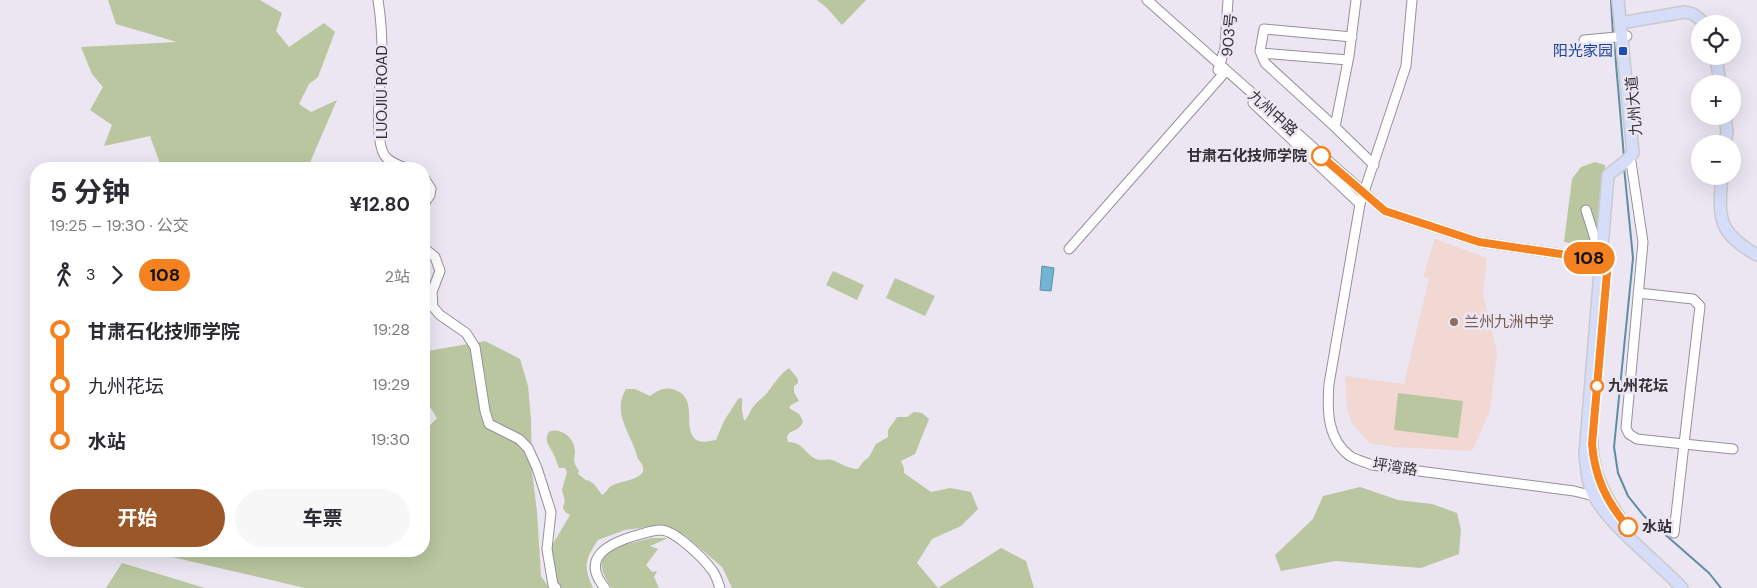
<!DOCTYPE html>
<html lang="zh">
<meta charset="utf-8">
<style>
body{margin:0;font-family:"DM Sans","Noto Sans SC",sans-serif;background:#f7f7f7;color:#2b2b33;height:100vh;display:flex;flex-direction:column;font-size:19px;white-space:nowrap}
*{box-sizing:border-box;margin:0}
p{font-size:16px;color:#7c7c81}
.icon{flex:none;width:28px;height:28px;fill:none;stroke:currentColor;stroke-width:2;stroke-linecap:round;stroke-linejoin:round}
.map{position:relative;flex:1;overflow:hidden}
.sheet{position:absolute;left:30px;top:162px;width:400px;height:395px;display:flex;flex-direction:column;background:#fff;border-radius:20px;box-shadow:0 5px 20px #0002}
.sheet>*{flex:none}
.badge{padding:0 10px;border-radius:16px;font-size:18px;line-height:32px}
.controls{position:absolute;left:1691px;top:15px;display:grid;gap:10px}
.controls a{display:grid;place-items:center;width:50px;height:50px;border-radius:50%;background:#fff;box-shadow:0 5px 20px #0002;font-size:25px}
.map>.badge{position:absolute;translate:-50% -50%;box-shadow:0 0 0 2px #fff}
.legs{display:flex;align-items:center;gap:8px;height:55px;padding:0 20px;font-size:16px}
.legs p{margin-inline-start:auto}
.overview{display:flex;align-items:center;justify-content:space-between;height:85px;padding:0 20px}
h1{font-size:28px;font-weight:700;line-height:38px}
.primary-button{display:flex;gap:10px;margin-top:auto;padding:10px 20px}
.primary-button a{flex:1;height:58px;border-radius:30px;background:#9b5728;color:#fff;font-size:20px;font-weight:700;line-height:58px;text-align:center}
.primary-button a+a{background:#f7f7f7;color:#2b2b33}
ul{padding:0 20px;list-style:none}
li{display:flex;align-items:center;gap:18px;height:55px;font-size:19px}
li i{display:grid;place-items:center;width:8px;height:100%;margin:0 6px;background:currentColor}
li i::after{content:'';width:12px;height:12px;margin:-6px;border:4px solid;border-radius:50%;background:#fff}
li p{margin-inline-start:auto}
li:first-child i{background:linear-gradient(#0000 50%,currentColor 0)}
li:last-child i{background:linear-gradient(currentColor 50%,#0000 0)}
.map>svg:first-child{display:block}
.education{fill:#f2d8d2}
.green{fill:#b9c69f}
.water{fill:#72b5d3;stroke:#5f8da4}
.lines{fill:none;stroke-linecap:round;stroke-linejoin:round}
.stream{stroke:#5f8da4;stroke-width:2}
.minor-casing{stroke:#95909c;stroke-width:11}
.major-casing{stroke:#cac9cb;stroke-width:14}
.minor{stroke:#fff;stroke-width:9}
.major{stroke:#d6ddf8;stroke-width:11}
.line-1-casing{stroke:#fff;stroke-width:11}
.line-1{stroke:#f58220;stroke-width:8}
.transit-dot{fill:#1a4fb4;stroke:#ebe6f2;stroke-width:2}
.stop-1-dot{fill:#fff;stroke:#f58220;stroke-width:2.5}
.education-dot{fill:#8d6e63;stroke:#ebe6f2;stroke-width:2}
.labels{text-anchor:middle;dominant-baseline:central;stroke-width:5;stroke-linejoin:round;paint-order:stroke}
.street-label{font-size:15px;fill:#333136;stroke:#ebe6f2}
.transit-label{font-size:15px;fill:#164399;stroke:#ebe6f2;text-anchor:end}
.stop-label{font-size:15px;font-weight:bold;fill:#333136;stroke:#ebe6f2;text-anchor:start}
.education-label{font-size:15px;fill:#785e54;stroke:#ebe6f2;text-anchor:start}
</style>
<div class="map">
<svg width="1757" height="588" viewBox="0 0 1757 588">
<rect width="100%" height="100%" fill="#ebe6f2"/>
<path class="education" d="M1435,239L1487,258L1483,293L1497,352L1490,411L1472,451L1393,447L1369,443L1352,423L1347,409L1345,376L1404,384L1429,278L1423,277Z"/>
<path class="green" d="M108,0H260L282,13L276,31L289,47L324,23L335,32L318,77L309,84L299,104L311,112L337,100L311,160L308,169H162L150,136L104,146L112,125L90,110L103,87L92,74L81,47L177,42L116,24Z
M817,0H866L842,25L827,8Z
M1595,162L1605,165L1602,234L1593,245L1588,246L1564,242L1572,179L1581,167Z
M833,271L864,285L857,300L826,285Z
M895,278L935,296L925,316L886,298Z
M485,341L520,359L528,386L531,419L532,471L537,512L541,576L549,588H305L172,557L176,551H424V432L437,418L424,398V359L428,351Z
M789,368L798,379V383L794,386V392L799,401L791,405L789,408L799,414L803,421C801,428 796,430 789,433L787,437L788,442C804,443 803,451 814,458C821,462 826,458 832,460C841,463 848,469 858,469L863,462L869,457L876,444L888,437V430L897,417H907L914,412L922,413L929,419L915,454L901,461L904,468V473L931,492L950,488L971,492L978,509L961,526L932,539L917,563L938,588L1001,548L1026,561L1034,588H732L722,567L686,536L672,529L656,526L625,530L598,540C585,560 583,566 593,588H560L555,584L551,547L570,515L565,512L563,507L565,501L562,490L567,472L565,468H559C557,464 556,459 554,455C550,446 542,440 550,431C562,428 575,438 575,452C575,456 573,459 575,464C576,467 578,469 579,471L578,474L587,481L588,480L594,484L602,495C606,493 607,489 611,486C619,480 657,480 638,459C632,434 611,414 626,389H635L650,396C657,391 665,386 675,390C698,398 683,425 694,438C699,444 709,441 716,440L724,421L738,399L742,398V411L744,421C749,417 749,412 753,407C757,401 763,398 767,393C774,384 780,374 789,368Z
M1398,393L1463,401L1458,438L1394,430Z
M1360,487L1398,500L1432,504L1457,513L1461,530L1459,554L1421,568L1335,561L1281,571L1275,555L1313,519L1323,496Z
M652,538H668L650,546L658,549L646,565L652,572L657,571L654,577L659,588H612C583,548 621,546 652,538Z
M122,563L205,588H106Z"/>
<path class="water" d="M1042,266L1054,268L1051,291L1040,290Z"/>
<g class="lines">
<path class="stream" d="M1611,0L1613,35
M1614,40L1624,157
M1624,167L1633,258L1614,447L1618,473L1628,496L1644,516L1709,573L1721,588"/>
<g class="minor-casing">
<path id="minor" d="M378,0C381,18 382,35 382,54C381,75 373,140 385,156C390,163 401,166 409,169
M1147,0L1385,211L1479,242L1608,261
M1356,0L1349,56L1335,127L1374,165
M1412,0L1406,66L1360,204L1329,384C1327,410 1327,439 1350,456C1356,460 1365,462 1372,465L1574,491L1598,497
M1584,40L1627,36
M1261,53L1348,60
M1218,70L1225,48L1228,0
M1253,103L1360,204
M1335,127L1265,63L1260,51L1264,29L1352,37
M1631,162L1643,242L1626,428L1629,434L1637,439L1684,444L1700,306L1693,299L1638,293
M424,178L431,189L430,195L424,204
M1586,210L1600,255
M424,248L435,257L440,271L432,292L433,307L440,315L466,333L475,347L485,411L489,424L519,439L528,448L537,468L551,512L547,549L553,585L556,588
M1069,249L1226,71
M1674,533L1684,444L1733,449
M605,588C580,558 608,544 634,536C642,534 652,530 661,530C676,531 703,558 712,570C716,575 718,582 720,588"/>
</g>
<g class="major-casing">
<path id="major" d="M1618,0L1633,153L1626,161L1608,175L1585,454C1587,468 1587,483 1594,496C1612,528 1656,560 1682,588
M1626,22L1685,12L1693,14L1706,24
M1716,56L1720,84
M1725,116L1727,131L1725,144
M1722,176C1718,218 1718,233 1757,255
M1592,441C1591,468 1604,495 1619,516"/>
</g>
<use href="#minor" class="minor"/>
<use href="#major" class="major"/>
</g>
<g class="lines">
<g class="line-1-casing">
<path id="line-1" d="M1321,156L1385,211L1479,242L1608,261L1592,444C1595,478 1606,501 1628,527"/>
</g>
<use href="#line-1" class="line-1"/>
</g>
<rect class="transit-dot" x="1618" y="46" width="10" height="10" rx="2.5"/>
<g class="stop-1-dot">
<circle cx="1321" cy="156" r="9"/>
<circle cx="1597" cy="386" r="6"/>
<circle cx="1628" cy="527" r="9"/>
</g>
<circle class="education-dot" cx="1454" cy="322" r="5"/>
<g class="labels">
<g class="street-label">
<text transform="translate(1229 35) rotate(-84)">903号</text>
<text transform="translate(382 92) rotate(-90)">LUOJIU ROAD</text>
<text transform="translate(1634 106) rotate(-95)">九州大道</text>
<text transform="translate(1273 113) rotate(42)">九州中路</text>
<text transform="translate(1395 467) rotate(9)">坪湾路</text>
</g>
<g class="transit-label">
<text x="1613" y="51">阳光家园</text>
</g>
<g class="stop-label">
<text x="1307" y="156" text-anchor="end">甘肃石化技师学院</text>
<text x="1608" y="386">九州花坛</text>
<text x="1642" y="527">水站</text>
</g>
<g class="education-label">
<text x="1464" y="322">兰州九洲中学</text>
</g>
</g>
</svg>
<div class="controls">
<a><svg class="icon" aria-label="locate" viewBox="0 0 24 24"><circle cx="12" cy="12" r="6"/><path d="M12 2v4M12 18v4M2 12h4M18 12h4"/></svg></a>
<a>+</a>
<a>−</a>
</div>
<b class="badge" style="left:1589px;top:258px;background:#f58220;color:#111">108</b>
<section class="sheet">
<div class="overview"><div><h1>5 分钟</h1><p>19:25 – 19:30 · 公交</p></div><b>¥12.80</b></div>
<div class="legs"><svg class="icon" aria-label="walk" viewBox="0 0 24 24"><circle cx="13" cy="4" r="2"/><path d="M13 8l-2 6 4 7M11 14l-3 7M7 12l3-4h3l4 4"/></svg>3<svg class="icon" aria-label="forward" viewBox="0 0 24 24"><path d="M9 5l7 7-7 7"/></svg><b class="badge" style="background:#f58220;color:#111">108</b><p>2站</p></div>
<ul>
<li><i style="color:#f58220"></i><b>甘肃石化技师学院</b><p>19:28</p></li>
<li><i style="color:#f58220"></i><span>九州花坛</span><p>19:29</p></li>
<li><i style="color:#f58220"></i><b>水站</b><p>19:30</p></li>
</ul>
<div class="primary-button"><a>开始</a><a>车票</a></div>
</section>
</div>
